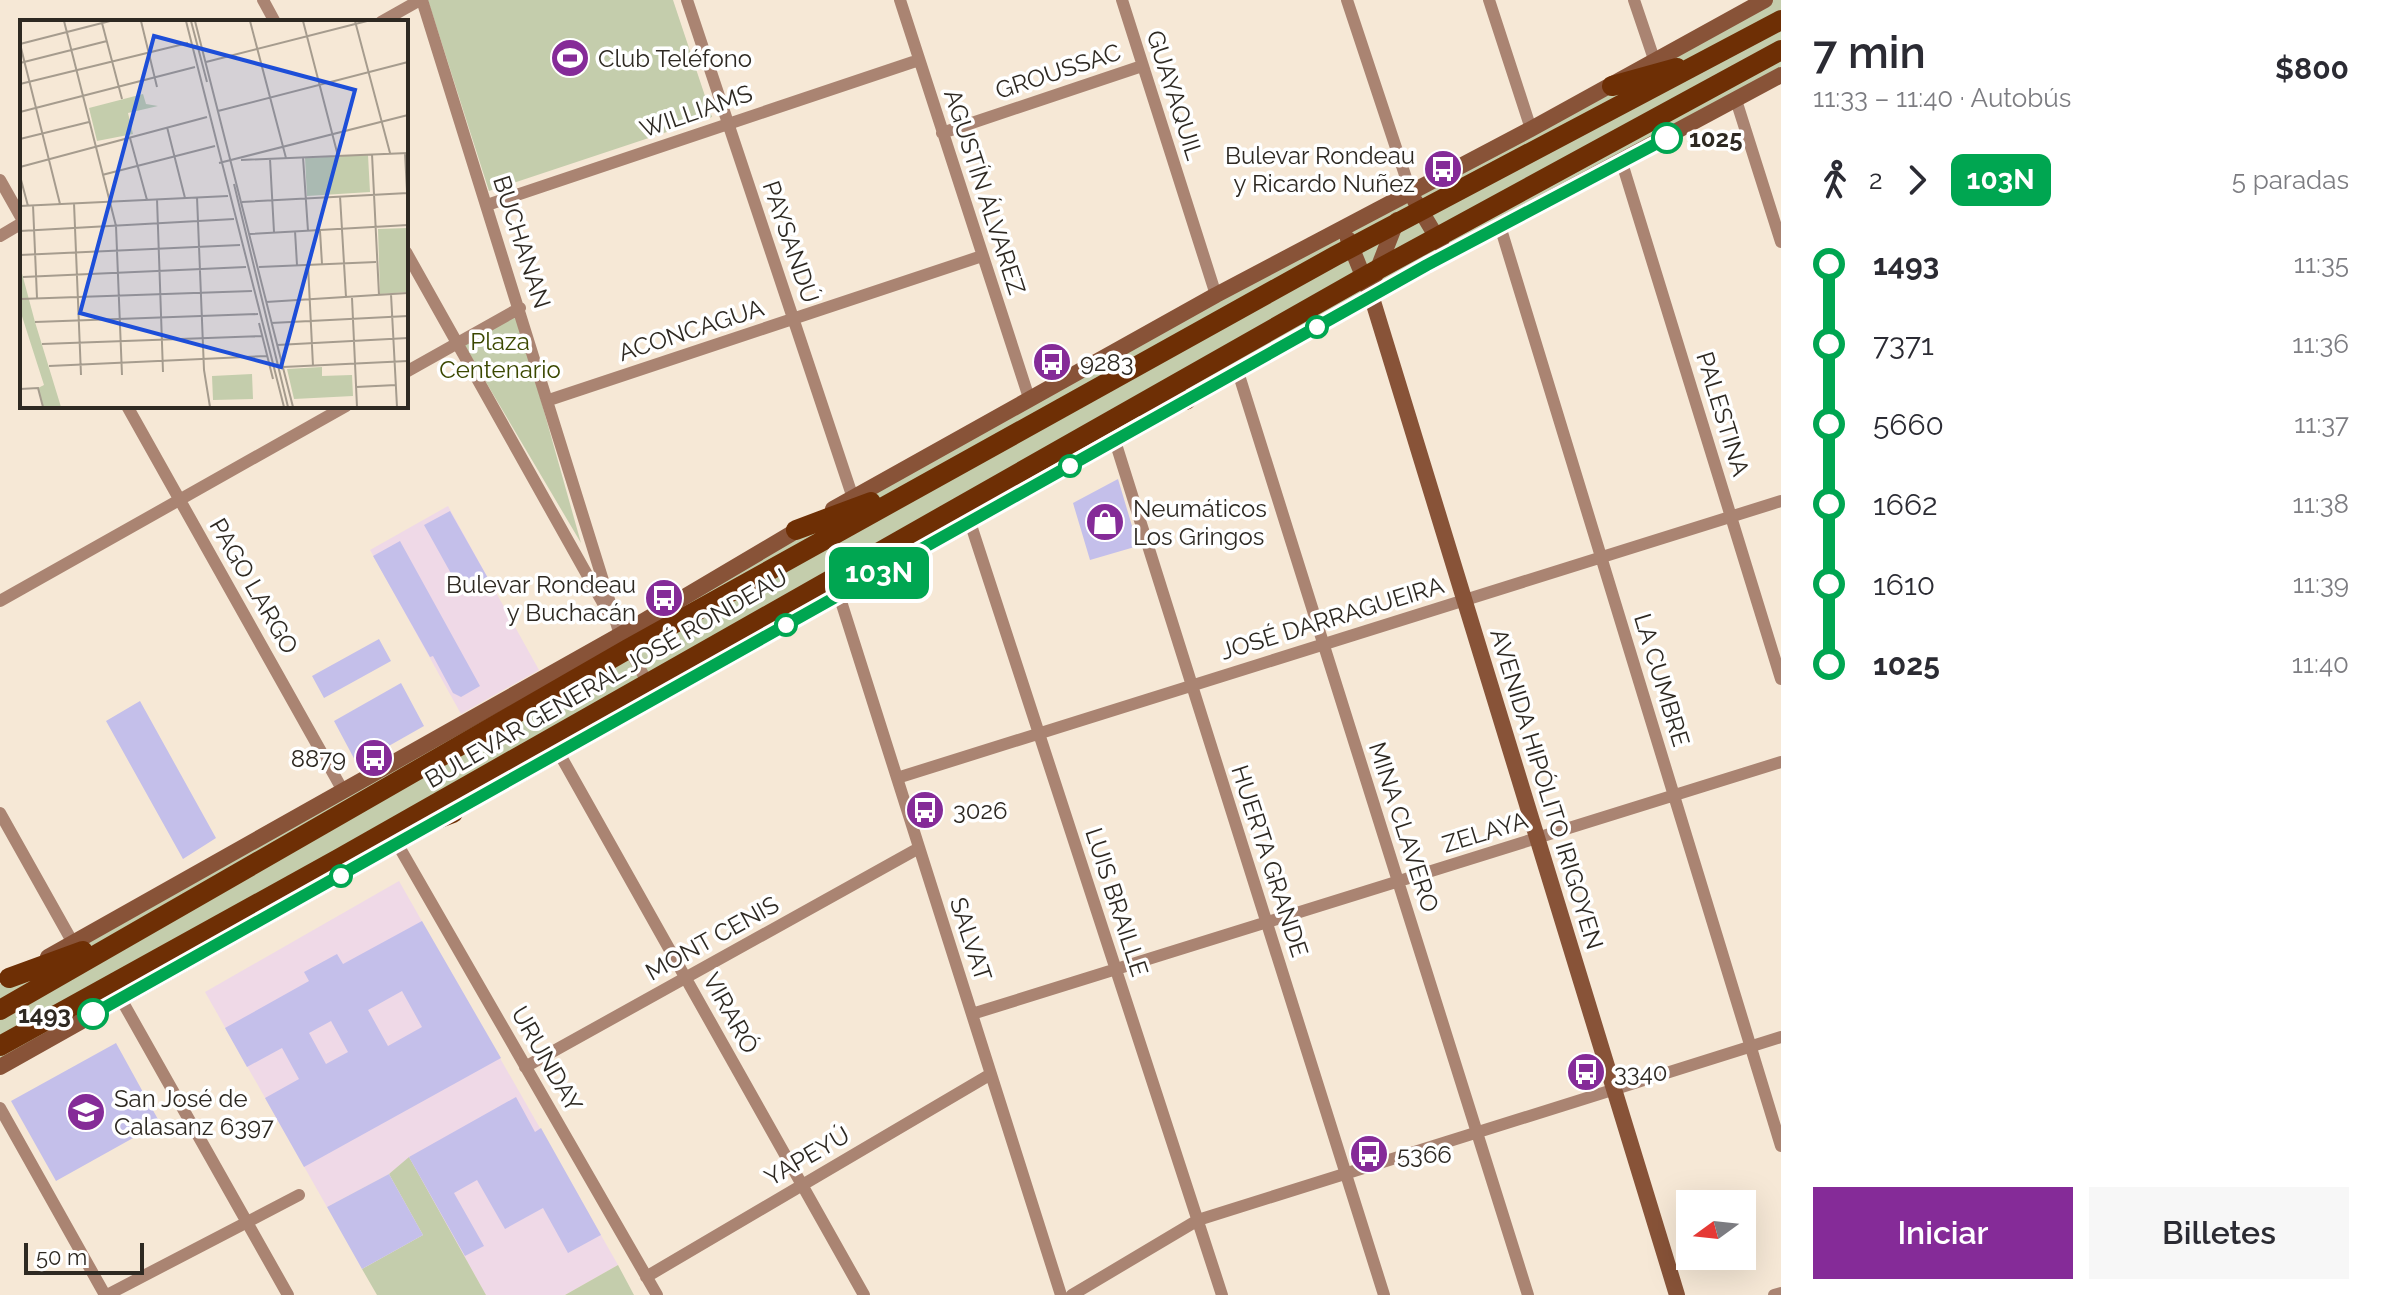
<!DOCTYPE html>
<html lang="es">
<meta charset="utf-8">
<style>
body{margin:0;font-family:Raleway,sans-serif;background:#f7f7f7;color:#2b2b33;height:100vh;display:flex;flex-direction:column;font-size:30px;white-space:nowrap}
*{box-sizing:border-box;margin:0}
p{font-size:26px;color:#7c7c81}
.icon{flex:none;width:44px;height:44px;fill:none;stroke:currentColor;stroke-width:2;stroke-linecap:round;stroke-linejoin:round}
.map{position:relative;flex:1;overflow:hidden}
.side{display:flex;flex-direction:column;background:#fff;width:600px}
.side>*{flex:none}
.badge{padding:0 16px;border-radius:12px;font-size:28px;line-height:52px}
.needle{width:52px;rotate:255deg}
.tools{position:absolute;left:1676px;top:1190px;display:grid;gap:16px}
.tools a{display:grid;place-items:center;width:80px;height:80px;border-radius:0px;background:#fff;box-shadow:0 8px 32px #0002;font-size:40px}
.scale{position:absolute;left:24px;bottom:20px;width:120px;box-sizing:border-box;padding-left:8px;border:4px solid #2e2922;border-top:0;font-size:22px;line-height:28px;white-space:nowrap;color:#2e2922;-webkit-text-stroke:6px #fff;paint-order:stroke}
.map>.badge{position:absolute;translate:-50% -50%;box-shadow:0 0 0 4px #fff}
.legs{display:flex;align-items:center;gap:12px;height:88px;padding:0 32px;font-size:26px}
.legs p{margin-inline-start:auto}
.headline{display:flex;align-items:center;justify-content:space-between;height:136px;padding:0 32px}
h1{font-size:44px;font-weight:600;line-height:60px}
.cta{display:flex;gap:16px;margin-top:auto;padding:16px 32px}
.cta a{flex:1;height:92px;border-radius:0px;background:#852b98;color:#fff;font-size:32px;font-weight:600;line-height:92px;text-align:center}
.cta a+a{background:#f7f7f7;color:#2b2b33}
ul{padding:0 32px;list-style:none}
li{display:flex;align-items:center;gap:28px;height:80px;font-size:30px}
li i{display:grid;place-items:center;width:12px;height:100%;margin:0 10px;background:currentColor}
li i::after{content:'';width:20px;height:20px;margin:-10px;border:6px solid;border-radius:50%;background:#fff}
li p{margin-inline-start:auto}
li:first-child i{background:linear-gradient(#0000 50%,currentColor 0)}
li:last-child i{background:linear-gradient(currentColor 50%,#0000 0)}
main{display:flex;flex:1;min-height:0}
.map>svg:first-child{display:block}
.industrial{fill:#efd9e7}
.green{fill:#c4cdac}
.building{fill:#c4bfea;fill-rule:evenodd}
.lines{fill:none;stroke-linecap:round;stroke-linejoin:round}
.street{stroke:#aa8472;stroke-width:12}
.secondary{stroke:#885338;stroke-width:16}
.primary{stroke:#6e2f05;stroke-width:20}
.line-1-casing{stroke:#fff;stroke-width:18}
.line-1{stroke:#00a651;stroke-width:12}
.stop-1-dot{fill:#fff;stroke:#00a651;stroke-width:4}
.labels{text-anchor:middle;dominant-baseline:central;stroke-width:7;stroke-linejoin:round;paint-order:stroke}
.poi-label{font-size:24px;fill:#2e2922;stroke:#fff;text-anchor:start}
.street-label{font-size:24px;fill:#2e2922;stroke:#fff}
.stop-label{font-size:24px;font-weight:bold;fill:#2e2922;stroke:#fff;text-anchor:start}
.park-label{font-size:24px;fill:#3b4800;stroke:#fff}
.inset-road{fill:none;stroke:#a69c8e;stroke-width:2}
.view{fill:#1d4ed8;fill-opacity:0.15;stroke:#1d4ed8;stroke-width:4}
.inset-edge{fill:none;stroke:#2e2922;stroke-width:4}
</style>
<main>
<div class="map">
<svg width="1781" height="1295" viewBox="0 0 1781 1295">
<rect width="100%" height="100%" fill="#f6e8d6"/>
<path class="industrial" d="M448,506L539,670L461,714L370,550Z
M399,881L618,1265L565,1295H486L409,1158L389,1174L327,1207L205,992Z"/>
<path class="green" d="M428,0H673L712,117L489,191Z
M1765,0H1781V75L0,1067V984L796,530Z
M517,315L581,543L464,345Z
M409,1157L486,1295H377L362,1269L423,1235L389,1174Z
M618,1265L634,1295H565Z"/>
<path class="building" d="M1118,479L1138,546L1090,560L1073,503Z
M450,511L489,580L463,595L424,525Z
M400,541L480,686L461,697L453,693L433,656L430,657L373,556Z
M379,639L391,661L324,698L312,676Z
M401,683L424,726L357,764L334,721Z
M140,701L216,838L183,859L106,721Z
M422,921L501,1058L304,1167L265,1098L299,1079L282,1048L247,1067L225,1028L309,981L304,972L337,954L343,964ZM402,991L422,1027L388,1046L368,1010ZM331,1021L348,1052L326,1064L309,1033Z
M116,1043L160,1123L56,1181L11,1101Z
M516,1097L535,1132L541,1128L601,1235L568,1253L543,1208L505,1229L477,1180L454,1193L484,1246L465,1256L409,1157Z
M389,1174L423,1235L362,1269L327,1207Z"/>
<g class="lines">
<path class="street" d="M263,0L275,22
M422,0L620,635
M687,0L853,498
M900,0L1029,398
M1122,0L1216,295
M1347,0L1411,193
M1489,0L1531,129
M1634,0L1655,62
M381,22L420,0
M1736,100L1781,242
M942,133L1142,66
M1622,163L1781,679
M0,180L22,219
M487,205L919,60
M1500,226L1781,1146
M0,236L22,223
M406,252L608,612
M406,372L520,308
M1238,372L1528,1295
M549,400L982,256
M127,406L342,789
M1115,441L1384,1295
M970,522L1222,1295
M839,595L1061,1295
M0,601L346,406
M627,645L651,689
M559,753L864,1295
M897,778L1781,501
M0,813L73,943
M398,845L657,1295
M121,999L288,1295
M972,1014L1781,762
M525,1067L919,848
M0,1108L105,1295
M646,1277L991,1074
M107,1295L299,1195
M1072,1295L1198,1220L1781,1037
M1774,1295L1781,1293"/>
<path class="secondary" d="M1415,201L1442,246
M1348,239L1372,298L1677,1295
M1375,276L1397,220
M833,509L1216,295L1531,129L1765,0
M48,957L620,635L806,525
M0,1067L1427,265L1781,75"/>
<path class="primary" d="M1612,86L1677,68
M1145,408L1186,400
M796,530L871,502
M414,828L453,813
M9,978L83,951
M0,1010L628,649L1335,256L1781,20
M0,1046L340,858L1375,271L1781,50"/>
</g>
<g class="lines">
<g class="line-1-casing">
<path id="line-1" d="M93,1014L1427,265L1667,138"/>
</g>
<use href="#line-1" class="line-1"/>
</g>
<defs>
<g id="stadium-disc" transform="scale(2)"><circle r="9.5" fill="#852b98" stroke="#fff"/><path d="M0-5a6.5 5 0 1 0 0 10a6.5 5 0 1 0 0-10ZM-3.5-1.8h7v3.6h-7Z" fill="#fff"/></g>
<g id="bus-disc" transform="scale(2)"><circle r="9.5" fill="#852b98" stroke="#fff"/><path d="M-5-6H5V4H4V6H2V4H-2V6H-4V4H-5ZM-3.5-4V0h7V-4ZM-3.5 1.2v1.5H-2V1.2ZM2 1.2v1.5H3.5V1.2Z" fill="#fff"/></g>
<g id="shop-disc" transform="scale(2)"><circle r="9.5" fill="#852b98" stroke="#fff"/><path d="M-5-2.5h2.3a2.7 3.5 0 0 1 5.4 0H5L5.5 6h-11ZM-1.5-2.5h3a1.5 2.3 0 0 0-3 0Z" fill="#fff"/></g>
<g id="school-disc" transform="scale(2)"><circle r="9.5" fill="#852b98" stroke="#fff"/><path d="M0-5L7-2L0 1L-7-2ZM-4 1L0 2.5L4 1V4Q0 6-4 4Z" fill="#fff"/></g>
</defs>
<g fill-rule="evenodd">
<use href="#stadium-disc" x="570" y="58"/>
<use href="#bus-disc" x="1443" y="169"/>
<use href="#bus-disc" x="1052" y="362"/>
<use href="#shop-disc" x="1105" y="522"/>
<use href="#bus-disc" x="664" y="598"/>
<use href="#bus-disc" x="374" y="758"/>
<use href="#bus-disc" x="925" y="810"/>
<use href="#bus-disc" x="1586" y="1072"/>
<use href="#school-disc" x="86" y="1112"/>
<use href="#bus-disc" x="1369" y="1154"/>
</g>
<g class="stop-1-dot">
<circle cx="1667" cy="138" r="14"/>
<circle cx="1317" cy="327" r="10"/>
<circle cx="1070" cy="466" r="10"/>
<circle cx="786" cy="625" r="10"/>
<circle cx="341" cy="876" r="10"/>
<circle cx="93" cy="1014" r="14"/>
</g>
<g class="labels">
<g class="poi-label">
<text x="598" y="58">Club Teléfono</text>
<text x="1415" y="155" text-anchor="end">Bulevar Rondeau<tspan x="1415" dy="28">y Ricardo Nuñez</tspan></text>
<text x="1080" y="362">9283</text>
<text x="1133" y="508">Neumáticos<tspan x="1133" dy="28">Los Gringos</tspan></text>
<text x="636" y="584" text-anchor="end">Bulevar Rondeau<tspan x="636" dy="28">y Buchacán</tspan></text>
<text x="346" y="758" text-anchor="end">8879</text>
<text x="953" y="810">3026</text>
<text x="1614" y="1072">3340</text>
<text x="114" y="1098">San José de<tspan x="114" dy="28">Calasanz 6397</tspan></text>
<text x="1397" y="1154">5366</text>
</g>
<g class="street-label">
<text transform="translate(1058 71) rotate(-18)">GROUSSAC</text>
<text transform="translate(1175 95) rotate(72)">GUAYAQUIL</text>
<text transform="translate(696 111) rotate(-19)">WILLIAMS</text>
<text transform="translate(985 192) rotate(72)">AGUSTÍN ÁLVAREZ</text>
<text transform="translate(522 242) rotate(72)">BUCHANAN</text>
<text transform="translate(791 242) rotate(71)">PAYSANDÚ</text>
<text transform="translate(691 330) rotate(-18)">ACONCAGUA</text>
<text transform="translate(1723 414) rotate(73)">PALESTINA</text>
<text transform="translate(254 586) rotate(60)">PAGO LARGO</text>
<text transform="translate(1332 618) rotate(-17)">JOSÉ DARRAGUEIRA</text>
<text transform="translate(606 678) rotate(-30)">BULEVAR GENERAL JOSÉ RONDEAU</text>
<text transform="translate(1662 680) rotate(73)">LA CUMBRE</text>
<text transform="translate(1547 789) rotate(73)">AVENIDA HIPÓLITO IRIGOYEN</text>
<text transform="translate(1404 827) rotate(72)">MINA CLAVERO</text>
<text transform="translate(1485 832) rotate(-17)">ZELAYA</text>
<text transform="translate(1270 861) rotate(72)">HUERTA GRANDE</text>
<text transform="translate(1117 902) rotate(72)">LUIS BRAILLE</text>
<text transform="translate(712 938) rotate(-29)">MONT CENIS</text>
<text transform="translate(971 939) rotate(72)">SALVAT</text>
<text transform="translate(731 1013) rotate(61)">VIRARÓ</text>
<text transform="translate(547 1059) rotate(60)">URUNDAY</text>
<text transform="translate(807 1156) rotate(-30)">YAPEYÚ</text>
</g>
<g class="stop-label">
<text x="1689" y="138">1025</text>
<text x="71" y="1014" text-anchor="end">1493</text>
</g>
<g class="park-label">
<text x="500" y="341">Plaza<tspan x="500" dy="28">Centenario</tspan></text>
</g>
</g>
<g transform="translate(20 20)">
<rect width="388" height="388" fill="#f6e8d6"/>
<path d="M123,74L126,84L138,86L108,93L113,114L77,121L69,88ZM348,135L350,172L287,176L285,138ZM387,208L388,272L360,274L358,209ZM0,246L15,302L41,387H23L18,368L24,365L0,290ZM302,347V356L332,355L333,376L274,379L267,349ZM232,354L233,379L193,380L192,356Z" fill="#c4cdac"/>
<path class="inset-road" d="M44,1L96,206L102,355M121,1L137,67M166,1L264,387M171,1L187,62M175,1L273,387M230,1L266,138M283,1L318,136M335,1L370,133M82,3L102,79M0,24L40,184M0,24L90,1M186,42L347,1M0,43L87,21M0,64L168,23M198,91L388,42M0,92L175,47M147,107L165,178M110,118L127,180M0,119L69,102M385,133L388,190M352,134L359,275M283,137L288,211M250,139L254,212M221,140L388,133M199,143L388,95M0,147L187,97M82,155L195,126M0,156L8,186M214,164L268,387M320,176L326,277M177,177L184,350L190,387M137,179L143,352M222,182L388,173M54,183L61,355M13,185L17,278M0,186L208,176M0,211L214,199M275,211L277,245M300,211L302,244M230,214L388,205M0,235L220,225M288,245L293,346M239,247L356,242M3,257L226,247M371,274L377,387M332,278L337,387M0,279L232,271M246,282L388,273M15,302L238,294M239,303L253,359M251,303L388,296M22,324L242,316M257,325L388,318M29,346L247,336M263,347L388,341M336,367L376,365M0,369L18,368L23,387"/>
<path class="view" d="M134,16L335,70L261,347L60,293Z"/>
<rect width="388" height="388" class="inset-edge"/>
</g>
</svg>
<div class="tools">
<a><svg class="needle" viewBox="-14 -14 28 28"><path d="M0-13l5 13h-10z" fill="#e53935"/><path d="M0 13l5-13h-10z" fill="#7c7c81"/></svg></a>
</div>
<div class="scale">50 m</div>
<b class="badge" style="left:879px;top:573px;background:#00a651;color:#fff">103N</b>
</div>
<section class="side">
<div class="headline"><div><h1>7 min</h1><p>11:33 – 11:40 · Autobús</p></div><b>$800</b></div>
<div class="legs"><svg class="icon" aria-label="walk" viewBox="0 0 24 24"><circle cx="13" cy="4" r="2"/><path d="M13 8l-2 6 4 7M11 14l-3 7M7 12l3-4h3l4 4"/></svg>2<svg class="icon" aria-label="forward" viewBox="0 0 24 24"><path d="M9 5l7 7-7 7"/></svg><b class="badge" style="background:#00a651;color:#fff">103N</b><p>5 paradas</p></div>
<ul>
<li><i style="color:#00a651"></i><b>1493</b><p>11:35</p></li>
<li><i style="color:#00a651"></i><span>7371</span><p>11:36</p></li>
<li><i style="color:#00a651"></i><span>5660</span><p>11:37</p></li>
<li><i style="color:#00a651"></i><span>1662</span><p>11:38</p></li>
<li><i style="color:#00a651"></i><span>1610</span><p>11:39</p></li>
<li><i style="color:#00a651"></i><b>1025</b><p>11:40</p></li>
</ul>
<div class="cta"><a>Iniciar</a><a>Billetes</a></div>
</section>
</main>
